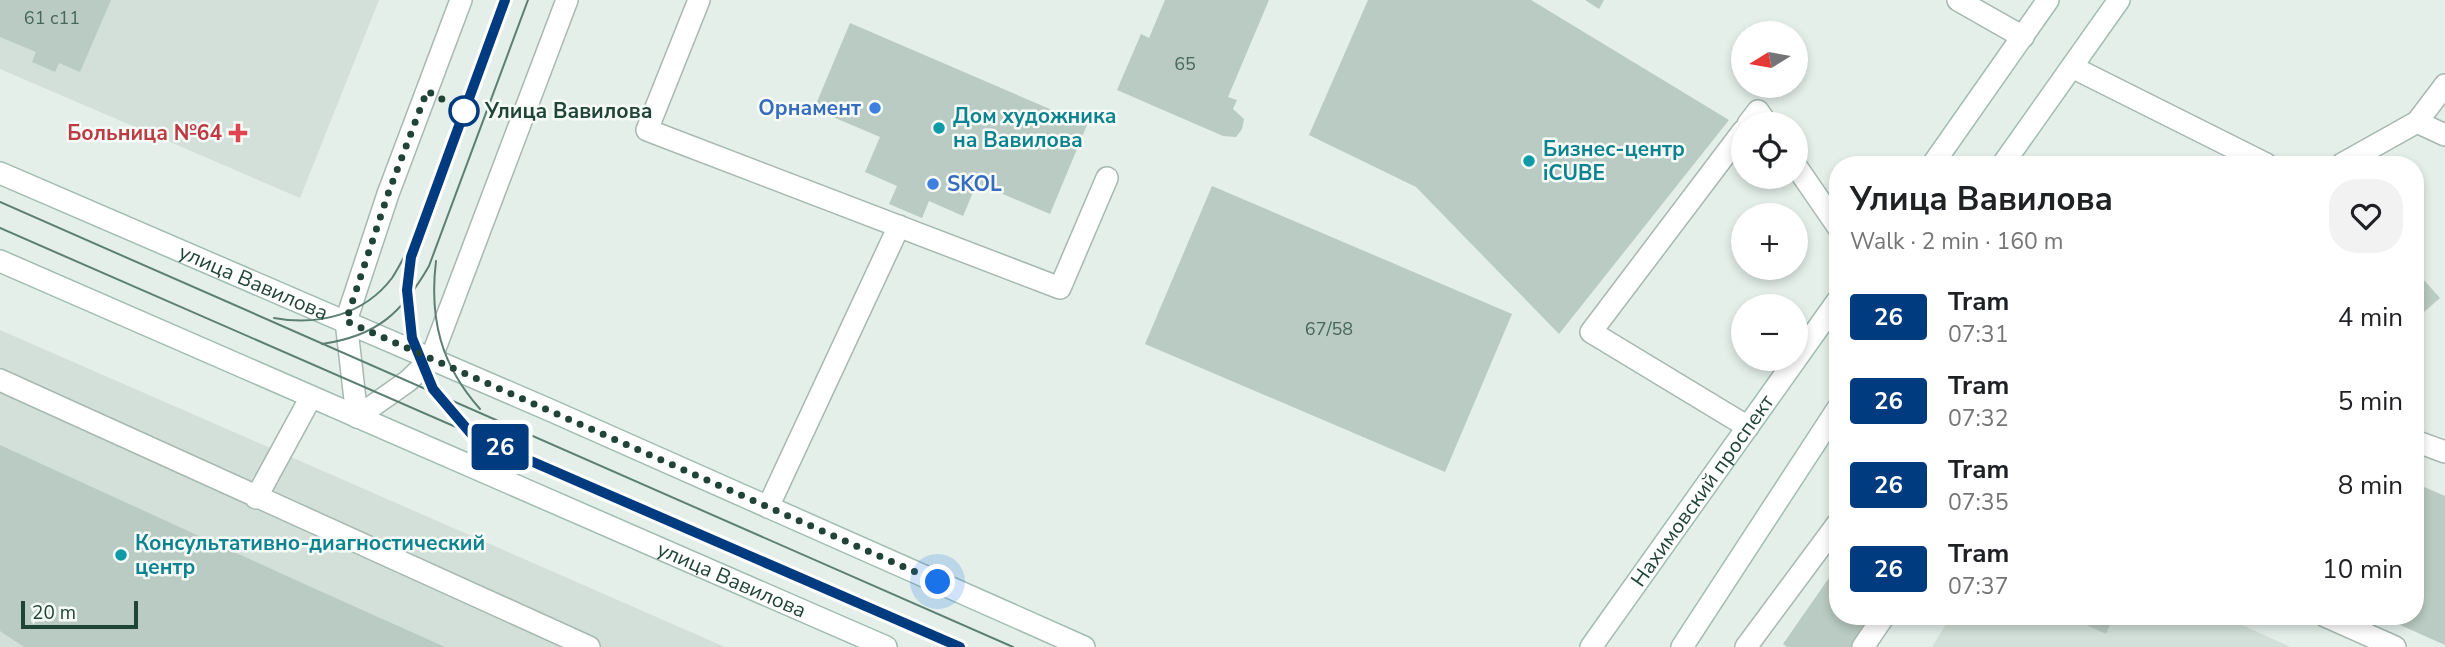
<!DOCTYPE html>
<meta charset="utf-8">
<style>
body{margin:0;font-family:"Nunito Sans",sans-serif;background:#f2f2f2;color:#202124;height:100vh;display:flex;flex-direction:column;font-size:26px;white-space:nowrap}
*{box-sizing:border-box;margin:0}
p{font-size:23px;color:#757577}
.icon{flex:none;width:38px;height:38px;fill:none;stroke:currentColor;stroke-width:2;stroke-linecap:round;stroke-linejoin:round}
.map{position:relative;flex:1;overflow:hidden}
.sheet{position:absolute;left:1829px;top:156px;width:595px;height:469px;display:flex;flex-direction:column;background:#fff;border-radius:28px;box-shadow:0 4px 10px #0003}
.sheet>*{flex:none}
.badge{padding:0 14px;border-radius:5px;font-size:24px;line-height:46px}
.needle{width:46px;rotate:259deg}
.tools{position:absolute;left:1731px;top:21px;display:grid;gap:14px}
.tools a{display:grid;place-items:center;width:77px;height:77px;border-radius:50%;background:#fff;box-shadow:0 4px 10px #0003;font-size:35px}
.scale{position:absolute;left:21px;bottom:18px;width:117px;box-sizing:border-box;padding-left:7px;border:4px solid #214439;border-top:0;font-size:19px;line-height:24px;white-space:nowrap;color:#214439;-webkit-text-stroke:5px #f6fbf8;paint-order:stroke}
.you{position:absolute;width:35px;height:35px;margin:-18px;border:5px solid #fff;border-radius:50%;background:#1a73e8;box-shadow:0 0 0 10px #1a73e833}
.map>.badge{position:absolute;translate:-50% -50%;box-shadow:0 0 0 4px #fff}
.round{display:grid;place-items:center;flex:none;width:74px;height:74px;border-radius:28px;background:#f2f2f2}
.summary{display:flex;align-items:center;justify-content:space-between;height:119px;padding:0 21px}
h1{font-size:33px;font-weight:700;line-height:52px}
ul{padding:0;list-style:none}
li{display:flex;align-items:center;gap:21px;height:84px;padding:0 21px}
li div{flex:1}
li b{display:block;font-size:26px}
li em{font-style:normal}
li .badge{min-width:77px;font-weight:700;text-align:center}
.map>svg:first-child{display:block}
.built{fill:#d2e0d9}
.building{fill:#b9cbc3}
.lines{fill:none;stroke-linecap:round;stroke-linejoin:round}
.service-casing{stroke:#a6b8b1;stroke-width:24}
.tertiary-casing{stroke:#a6b8b1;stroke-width:24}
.secondary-casing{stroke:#a1bcb2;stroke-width:24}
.service{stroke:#fff;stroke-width:21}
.tertiary{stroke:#fff;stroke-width:21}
.secondary{stroke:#fff;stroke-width:21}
.tram{stroke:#5c7f74;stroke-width:2}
.line-casing{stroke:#fff;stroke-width:16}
.line{stroke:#003b80;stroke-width:10}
.walk{stroke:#214439;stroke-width:7;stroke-dasharray:0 12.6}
.shop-dot{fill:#3f7fe0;stroke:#f6fbf8;stroke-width:2.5}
.stop-dot{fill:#fff;stroke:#003b80;stroke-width:3.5}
.culture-dot{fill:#0f9aa8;stroke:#f6fbf8;stroke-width:2.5}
.health-dot{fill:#e0444e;stroke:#f6fbf8;stroke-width:2.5}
.labels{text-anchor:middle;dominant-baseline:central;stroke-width:5;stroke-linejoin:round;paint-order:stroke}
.number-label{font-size:18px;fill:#47665c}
.shop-label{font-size:21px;font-weight:bold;fill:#366cbe;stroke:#f6fbf8;text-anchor:end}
.stop-label{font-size:21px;font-weight:bold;fill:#214439;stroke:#f6fbf8;text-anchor:start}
.culture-label{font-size:21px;font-weight:bold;fill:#0d838f;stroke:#f6fbf8;text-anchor:start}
.health-label{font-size:21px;font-weight:bold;fill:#be3a42;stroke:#f6fbf8;text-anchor:end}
.street-label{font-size:21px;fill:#214439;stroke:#f6fbf8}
</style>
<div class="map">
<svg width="2445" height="647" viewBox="0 0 2445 647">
<rect width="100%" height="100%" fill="#e4efea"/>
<path class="built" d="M0,0H379L300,198L0,69Z
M0,330L282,453L725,647H0Z
M1951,616H2222L2291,647H1932Z"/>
<path class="building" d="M0,0H111L80,72L59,63L55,72L32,62L36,52L0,37Z
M1165,0H1269L1228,97L1237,100L1233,109L1244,119L1242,129L1236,137L1223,136L1117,90L1141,34L1149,38Z
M1368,0H1531L1729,120L1559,334L1416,187L1309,135Z
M1585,0H1604L1599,9Z
M850,23L1087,125L1050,214L977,183L963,216L929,201L922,218L889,204L897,186L865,172L880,137L814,109Z
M1212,186L1512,314L1445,472L1145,344Z
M2415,270L2440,298L2415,320Z
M0,445L302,583L445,647H24L0,631Z
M2415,483L2445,496V645L2380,616H2415Z
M1838,565V616H1873L1851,647H1787L1783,644Z
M2067,616H2114L2106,634Z"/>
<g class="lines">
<g class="service-casing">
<path id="service" d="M699,0L647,130L1060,288L1107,178
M1958,0L2023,37
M2072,67L2266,164
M2417,122L2445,135
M1748,124L1758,111L1767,124
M1743,131L1591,332L1748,427
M2342,164L2417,122L2445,85
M1796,166L1838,227
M0,380L589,647
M2415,441L2445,452
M256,498L311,397
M768,507L899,226
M2325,616L2395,647
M1746,647L1838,523
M1863,647L1884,616"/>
</g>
<g class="tertiary-casing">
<path id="tertiary" d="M461,0L388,194L346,321L357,417L408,381L431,359L567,0"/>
</g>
<g class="secondary-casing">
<g id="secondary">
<path d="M1933,164L2048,0"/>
<path d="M2003,164L2119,0"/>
<path id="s1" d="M0,173L552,411L1084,647"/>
<path id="s2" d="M0,261L886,647"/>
<path id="s3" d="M1591,647L1838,300"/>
<path d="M1682,647L1838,408"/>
</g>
</g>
<use href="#service" class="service"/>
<use href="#tertiary" class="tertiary"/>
<use href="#secondary" class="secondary"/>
<path class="tram" d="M0,202L1013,647
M0,228L960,647
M436,261C429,319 441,365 480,409
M274,318C318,326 364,315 392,278C398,269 403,259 408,249
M322,344C377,336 402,313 429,266L528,0
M466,428C409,368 396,307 420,228L505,0"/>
</g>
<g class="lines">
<g class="line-casing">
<path id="line" d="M505,0L411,257L407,290L412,338L433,389L473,436L960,647"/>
</g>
<use href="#line" class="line"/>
<path class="walk" d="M464,111L427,91L388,194L346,321L938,582"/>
</g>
<g class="shop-dot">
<circle cx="875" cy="108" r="7"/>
<circle cx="933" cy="184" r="7"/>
</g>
<circle class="stop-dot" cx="464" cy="111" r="14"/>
<g class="culture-dot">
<circle cx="939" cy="128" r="7"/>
<circle cx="1529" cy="161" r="7"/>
<circle cx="121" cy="555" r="7"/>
</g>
<path class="health-dot" d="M234.5 122.5h7v7h7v7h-7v7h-7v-7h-7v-7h7z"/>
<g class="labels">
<g class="number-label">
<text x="52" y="18">61 с11</text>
<text x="1185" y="64">65</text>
<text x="1329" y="329">67/58</text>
</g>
<g class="shop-label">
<text x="861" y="108">Орнамент</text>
<text x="947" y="184" text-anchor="start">SKOL</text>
</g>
<g class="stop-label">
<text x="485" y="111">Улица Вавилова</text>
</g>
<g class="culture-label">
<text x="953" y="116">Дом художника<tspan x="953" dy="24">на Вавилова</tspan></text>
<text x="1543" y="149">Бизнес-центр<tspan x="1543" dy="24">iCUBE</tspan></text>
<text x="135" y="543">Консультативно-диагностический<tspan x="135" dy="24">центр</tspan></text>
</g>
<g class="health-label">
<text x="222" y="133">Больница №64</text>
</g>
<g class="street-label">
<text stroke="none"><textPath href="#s1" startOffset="276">улица Вавилова</textPath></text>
<text stroke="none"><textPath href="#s3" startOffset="192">Нахимовский проспект</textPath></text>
<text stroke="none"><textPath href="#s2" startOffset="798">улица Вавилова</textPath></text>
</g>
</g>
</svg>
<div class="tools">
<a><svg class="needle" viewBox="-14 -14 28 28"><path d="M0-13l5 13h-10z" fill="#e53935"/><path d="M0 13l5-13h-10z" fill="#757577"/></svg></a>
<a><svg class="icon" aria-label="locate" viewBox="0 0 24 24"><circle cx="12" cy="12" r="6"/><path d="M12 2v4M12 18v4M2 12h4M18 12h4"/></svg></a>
<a>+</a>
<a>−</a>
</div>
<div class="scale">20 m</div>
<div class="you" style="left:938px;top:582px"></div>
<b class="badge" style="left:500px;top:447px;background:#003b80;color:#fff">26</b>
<section class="sheet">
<div class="summary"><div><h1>Улица Вавилова</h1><p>Walk · 2 min · 160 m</p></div><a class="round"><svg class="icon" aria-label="heart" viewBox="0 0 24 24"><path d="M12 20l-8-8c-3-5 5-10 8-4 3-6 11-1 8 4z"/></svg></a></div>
<ul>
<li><span class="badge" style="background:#003b80;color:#fff">26</span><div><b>Tram</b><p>07:31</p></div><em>4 min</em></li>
<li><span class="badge" style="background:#003b80;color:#fff">26</span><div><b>Tram</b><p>07:32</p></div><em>5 min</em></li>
<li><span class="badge" style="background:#003b80;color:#fff">26</span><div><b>Tram</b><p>07:35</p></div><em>8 min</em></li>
<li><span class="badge" style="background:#003b80;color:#fff">26</span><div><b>Tram</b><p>07:37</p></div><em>10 min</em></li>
</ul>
</section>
</div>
